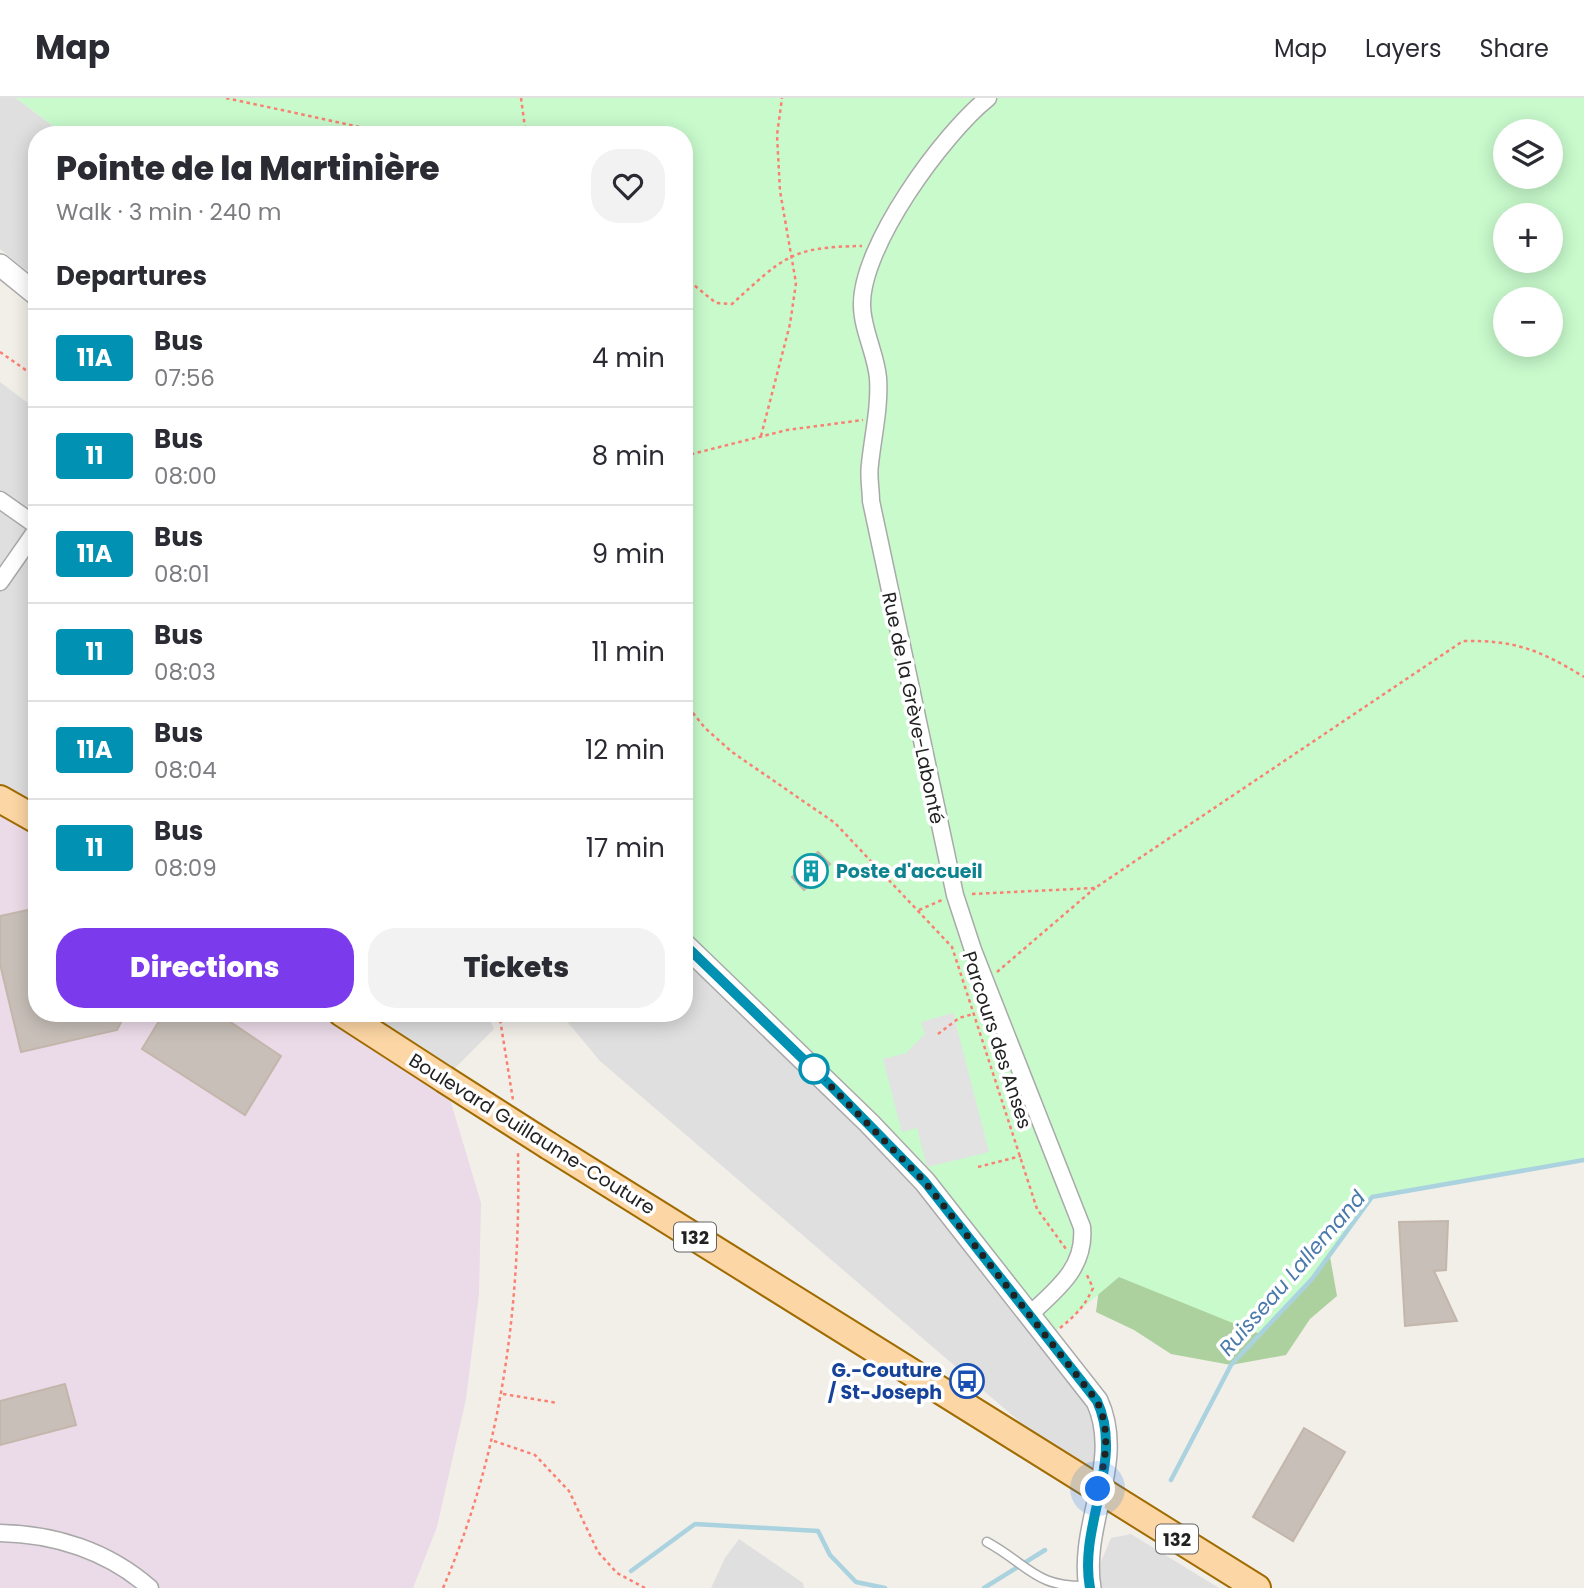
<!DOCTYPE html>
<meta charset="utf-8">
<style>
body{margin:0;font-family:Poppins,sans-serif;background:#f2f2f3;color:#2b2b33;height:100vh;display:flex;flex-direction:column;font-size:26px;white-space:nowrap}
*{box-sizing:border-box;margin:0}
p{font-size:23px;color:#7c7c81}
.icon{flex:none;width:38px;height:38px;fill:none;stroke:currentColor;stroke-width:2;stroke-linecap:round;stroke-linejoin:round}
.map{position:relative;flex:1;overflow:hidden}
.sheet{position:absolute;left:28px;top:28px;width:665px;height:896px;display:flex;flex-direction:column;background:#fff;border-radius:28px;box-shadow:0 4px 18px #0003}
.sheet>*{flex:none}
.badge{padding:0 14px;border-radius:5px;font-size:24px;line-height:46px}
.buttons{position:absolute;left:1493px;top:21px;display:grid;gap:14px}
.buttons a{display:grid;place-items:center;width:70px;height:70px;border-radius:50%;background:#fff;box-shadow:0 4px 18px #0003;font-size:35px}
.you{position:absolute;width:35px;height:35px;margin:-18px;border:5px solid #fff;border-radius:50%;background:#1a73e8;box-shadow:0 0 0 10px #1a73e833}
.map>.badge{position:absolute;translate:-50% -50%;box-shadow:0 0 0 4px #fff}
h2{padding:0 28px;font-size:26px;line-height:63px}
.round{display:grid;place-items:center;flex:none;width:74px;height:74px;border-radius:28px;background:#f2f2f3}
.headline{display:flex;align-items:center;justify-content:space-between;height:119px;padding:0 28px}
h1{font-size:33px;font-weight:800;line-height:52px}
.button{display:flex;gap:14px;margin-top:auto;padding:14px 28px}
.button a{flex:1;height:80px;border-radius:28px;background:#7c3aed;color:#fff;font-size:28px;font-weight:800;line-height:80px;text-align:center}
.button a+a{background:#f2f2f3;color:#2b2b33}
ul{padding:0;list-style:none}
li{display:flex;align-items:center;gap:21px;height:98px;padding:0 28px;border-top:2px solid #e1e1e2}
li div{flex:1}
li b{display:block;font-size:26px}
li em{font-style:normal}
li .badge{min-width:77px;font-weight:700;text-align:center}
header{display:flex;align-items:center;gap:42px;box-sizing:border-box;height:98px;padding:0 35px;background:#fff;border-bottom:2px solid #e1e1e2}
header strong{font-size:33px}
nav{display:flex;gap:38px;margin-inline-start:auto;font-size:24px}
.map>svg:first-child{display:block}
.residential{fill:#e0dfdf}
.industrial{fill:#ebdbe8}
.forest{fill:#add19e}
.park{fill:#c8facc;fill-rule:evenodd}
.parking{fill:#e2e2e2}
.lines{fill:none;stroke-linecap:round;stroke-linejoin:round}
.stream{stroke:#aad3df;stroke-width:4.5}
.building{fill:#c7bfb8;stroke:#c4b6ab;stroke-width:2}
.service-casing{stroke:#a9a9a9;stroke-width:11}
.minor-casing{stroke:#a9a9a9;stroke-width:19}
.tertiary-casing{stroke:#a9a9a9;stroke-width:24}
.primary-casing{stroke:#a06b00;stroke-width:30}
.path{stroke:#fa8072;stroke-width:2.5;stroke-dasharray:3.5 3.5;stroke-linecap:butt}
.service{stroke:#fff;stroke-width:8}
.minor{stroke:#fff;stroke-width:16}
.tertiary{stroke:#fff;stroke-width:21}
.primary{stroke:#fcd6a4;stroke-width:26}
.primary-bridge-casing{stroke:#a06b00;stroke-width:30;stroke-linecap:butt}
.primary-bridge{stroke:#fcd6a4;stroke-width:26}
.line-casing{stroke:#fff;stroke-width:16}
.line{stroke:#0091b3;stroke-width:10}
.walk{stroke:#222;stroke-width:7;stroke-dasharray:0 12.6}
.stop-dot{fill:#fff;stroke:#0091b3;stroke-width:3.5}
.labels{text-anchor:middle;dominant-baseline:central;stroke-width:7;stroke-linejoin:round;paint-order:stroke}
.shield{fill:#fff;stroke:#646464;stroke-width:2}
.shield-label{font-size:18px;font-weight:bold;fill:#222}
.street-label{font-size:19px;fill:#222;stroke:#fff}
.culture-label{font-size:19px;font-weight:bold;fill:#0d838f;stroke:#fff;text-anchor:start}
.transit-label{font-size:19px;font-weight:bold;fill:#164399;stroke:#fff;text-anchor:end}
.water-label{font-size:21px;font-style:italic;fill:#4a7aab;stroke:#fff}
</style>
<header>
<strong>Map</strong>
<nav><a>Map</a><a>Layers</a><a>Share</a></nav>
</header>
<div class="map">
<svg width="1584" height="1490" viewBox="0 0 1584 1490">
<rect width="100%" height="100%" fill="#f2efe9"/>
<path class="residential" d="M0,0H16L65,37H37V181L0,151Z
M0,284L37,312V733L0,711Z
M684,848L909,1077L1097,1303L1098,1391L600,963L560,915H684Z
M335,915H487L494,931L444,981Z
M1131,1436L1219,1490H1090L1111,1440Z
M739,1441L803,1485L804,1490H711L725,1460Z"/>
<path class="industrial" d="M0,701L37,722V915H342L444,981L481,1105L479,1196L466,1301L437,1429L413,1490H0Z"/>
<path class="forest" d="M1321,1108L1337,1198L1310,1221L1286,1257L1231,1267L1171,1256L1134,1232L1096,1214L1103,1159Z"/>
<path class="park" d="M16,0H1584V1062L1373,1099L1312,1181L1260,1236L1119,1179L1046,1241L925,1084L684,846V37H65ZM1505,33H1550V79H1505ZM1505,117H1550V163H1505ZM1505,201H1550V247H1505Z"/>
<path class="parking" d="M953,915L989,1054L927,1069L917,1030L902,1034L883,961L906,955L925,936L921,924Z"/>
<g class="lines">
<path class="stream" d="M1171,1382L1231,1267L1312,1181L1372,1099L1584,1062
M631,1473L695,1426L818,1433L830,1457L856,1484L885,1490
M984,1490L1045,1452"/>
</g>
<path class="building" d="M818,754L830,766L804,792L792,779Z
M37,810V915H126L117,932L21,954L0,866V818Z
M164,915H217L281,958L245,1017L142,951Z
M1448,1123L1446,1172L1434,1173L1457,1223L1405,1228L1399,1124Z
M65,1286L76,1327L0,1347V1303Z
M1304,1330L1345,1354L1293,1443L1253,1419Z"/>
<g class="lines">
<g class="service-casing">
<path id="service" d="M987,1444C1029,1467 1035,1490 1089,1488"/>
</g>
<g class="minor-casing">
<path id="minor" d="M988,0C943,36 861,148 862,207C862,231 876,256 878,280C880,309 873,337 870,366C868,378 871,391 871,403L955,797L973,852L1082,1129C1086,1170 1056,1192 1028,1218
M0,402L37,428
M0,484L37,431
M0,1435C55,1436 108,1453 150,1490"/>
</g>
<g class="tertiary-casing">
<path id="tertiary" d="M0,167L37,197
M684,846L869,1025L925,1084L1097,1303C1125,1363 1079,1427 1090,1490"/>
</g>
<g class="primary-casing">
<path id="primary" d="M0,701L37,722
M342,915L444,981
M549,1048L1257,1490"/>
</g>
<path class="path" d="M226,0L397,37
M521,0L526,37
M684,179L716,205L732,206C784,159 790,149 862,148
M0,254L37,280
M761,338L790,226L796,185L780,93L777,37L782,0
M684,358L787,332L863,322
M684,604L705,630L732,654L835,725L952,849L1037,1111L1066,1151
M972,796L1095,790L1463,543C1515,542 1540,552 1584,579
M919,812L942,802
M997,874L1095,790
M499,915L513,1002
M938,936L959,920L973,916
M978,1069L1021,1058
M1060,1230C1075,1218 1085,1208 1093,1190L1086,1175
M503,1296L558,1305
M494,1343L535,1357L569,1393L598,1454L617,1475L645,1490
M443,1490C503,1351 521,1204 518,1054"/>
<use href="#service" class="service"/>
<use href="#minor" class="minor"/>
<use href="#tertiary" class="tertiary"/>
<use href="#primary" class="primary"/>
<g class="primary-bridge-casing">
<path id="primary-bridge" d="M444,981L549,1048"/>
</g>
<use href="#primary-bridge" class="primary-bridge"/>
</g>
<g class="lines">
<g class="line-casing">
<path id="line" d="M684,846L832,989L925,1084L1097,1303C1125,1363 1078,1427 1090,1490"/>
</g>
<use href="#line" class="line"/>
<path class="walk" d="M814,971L925,1084L1097,1303C1111,1334 1106,1359 1098,1391"/>
</g>
<defs>
<g id="building-ring" transform="scale(1.75)"><circle r="9.5" fill="#fff" stroke="#0f9aa8" stroke-width="1.5"/><path d="M-4-6H4V6H1V3H-1V6H-4ZM-2.5-4.3h1.7v1.8h-1.7ZM.8-4.3h1.7v1.8H.8ZM-2.5-1h1.7V.8h-1.7ZM.8-1h1.7V.8H.8Z" fill="#0f9aa8"/></g>
<g id="bus-ring" transform="scale(1.75)"><circle r="9.5" fill="#fff" stroke="#1a4fb4" stroke-width="1.5"/><path d="M-5-6H5V4H4V6H2V4H-2V6H-4V4H-5ZM-3.5-4V0h7V-4ZM-3.5 1.2v1.5H-2V1.2ZM2 1.2v1.5H3.5V1.2Z" fill="#1a4fb4"/></g>
</defs>
<g fill-rule="evenodd">
<use href="#building-ring" x="811" y="773"/>
<use href="#bus-ring" x="967" y="1283"/>
</g>
<circle class="stop-dot" cx="814" cy="971" r="14"/>
<g class="labels">
<g class="shield">
<rect x="674" y="1124.5" width="42" height="29" rx="5"/>
<rect x="1156" y="1426.5" width="42" height="29" rx="5"/>
</g>
<g class="shield-label">
<text x="695" y="1139">132</text>
<text x="1177" y="1441">132</text>
</g>
<g class="street-label">
<text transform="translate(913 610) rotate(78)">Rue de la Grève-Labonté</text>
<text transform="translate(997 942) rotate(72)">Parcours des Anses</text>
<text transform="translate(532 1036) rotate(32)">Boulevard Guillaume-Couture</text>
</g>
<g class="culture-label">
<text x="836" y="773">Poste d'accueil</text>
</g>
<g class="transit-label">
<text x="942" y="1272">G.-Couture<tspan x="942" dy="22">/ St-Joseph</tspan></text>
</g>
<g class="water-label">
<text transform="translate(1292 1175) rotate(-49)">Ruisseau Lallemand</text>
</g>
</g>
</svg>
<div class="buttons">
<a><svg class="icon" aria-label="layers" viewBox="0 0 24 24"><path d="M12 4l9 5-9 5-9-5zM3 14l9 5 9-5"/></svg></a>
<a>+</a>
<a>−</a>
</div>
<div class="you" style="left:1098px;top:1391px"></div>
<section class="sheet">
<div class="headline"><div><h1>Pointe de la Martinière</h1><p>Walk · 3 min · 240 m</p></div><a class="round"><svg class="icon" aria-label="heart" viewBox="0 0 24 24"><path d="M12 20l-8-8c-3-5 5-10 8-4 3-6 11-1 8 4z"/></svg></a></div>
<h2>Departures</h2>
<ul>
<li><span class="badge" style="background:#0091b3;color:#fff">11A</span><div><b>Bus</b><p>07:56</p></div><em>4 min</em></li>
<li><span class="badge" style="background:#0091b3;color:#fff">11</span><div><b>Bus</b><p>08:00</p></div><em>8 min</em></li>
<li><span class="badge" style="background:#0091b3;color:#fff">11A</span><div><b>Bus</b><p>08:01</p></div><em>9 min</em></li>
<li><span class="badge" style="background:#0091b3;color:#fff">11</span><div><b>Bus</b><p>08:03</p></div><em>11 min</em></li>
<li><span class="badge" style="background:#0091b3;color:#fff">11A</span><div><b>Bus</b><p>08:04</p></div><em>12 min</em></li>
<li><span class="badge" style="background:#0091b3;color:#fff">11</span><div><b>Bus</b><p>08:09</p></div><em>17 min</em></li>
</ul>
<div class="button"><a>Directions</a><a>Tickets</a></div>
</section>
</div>
